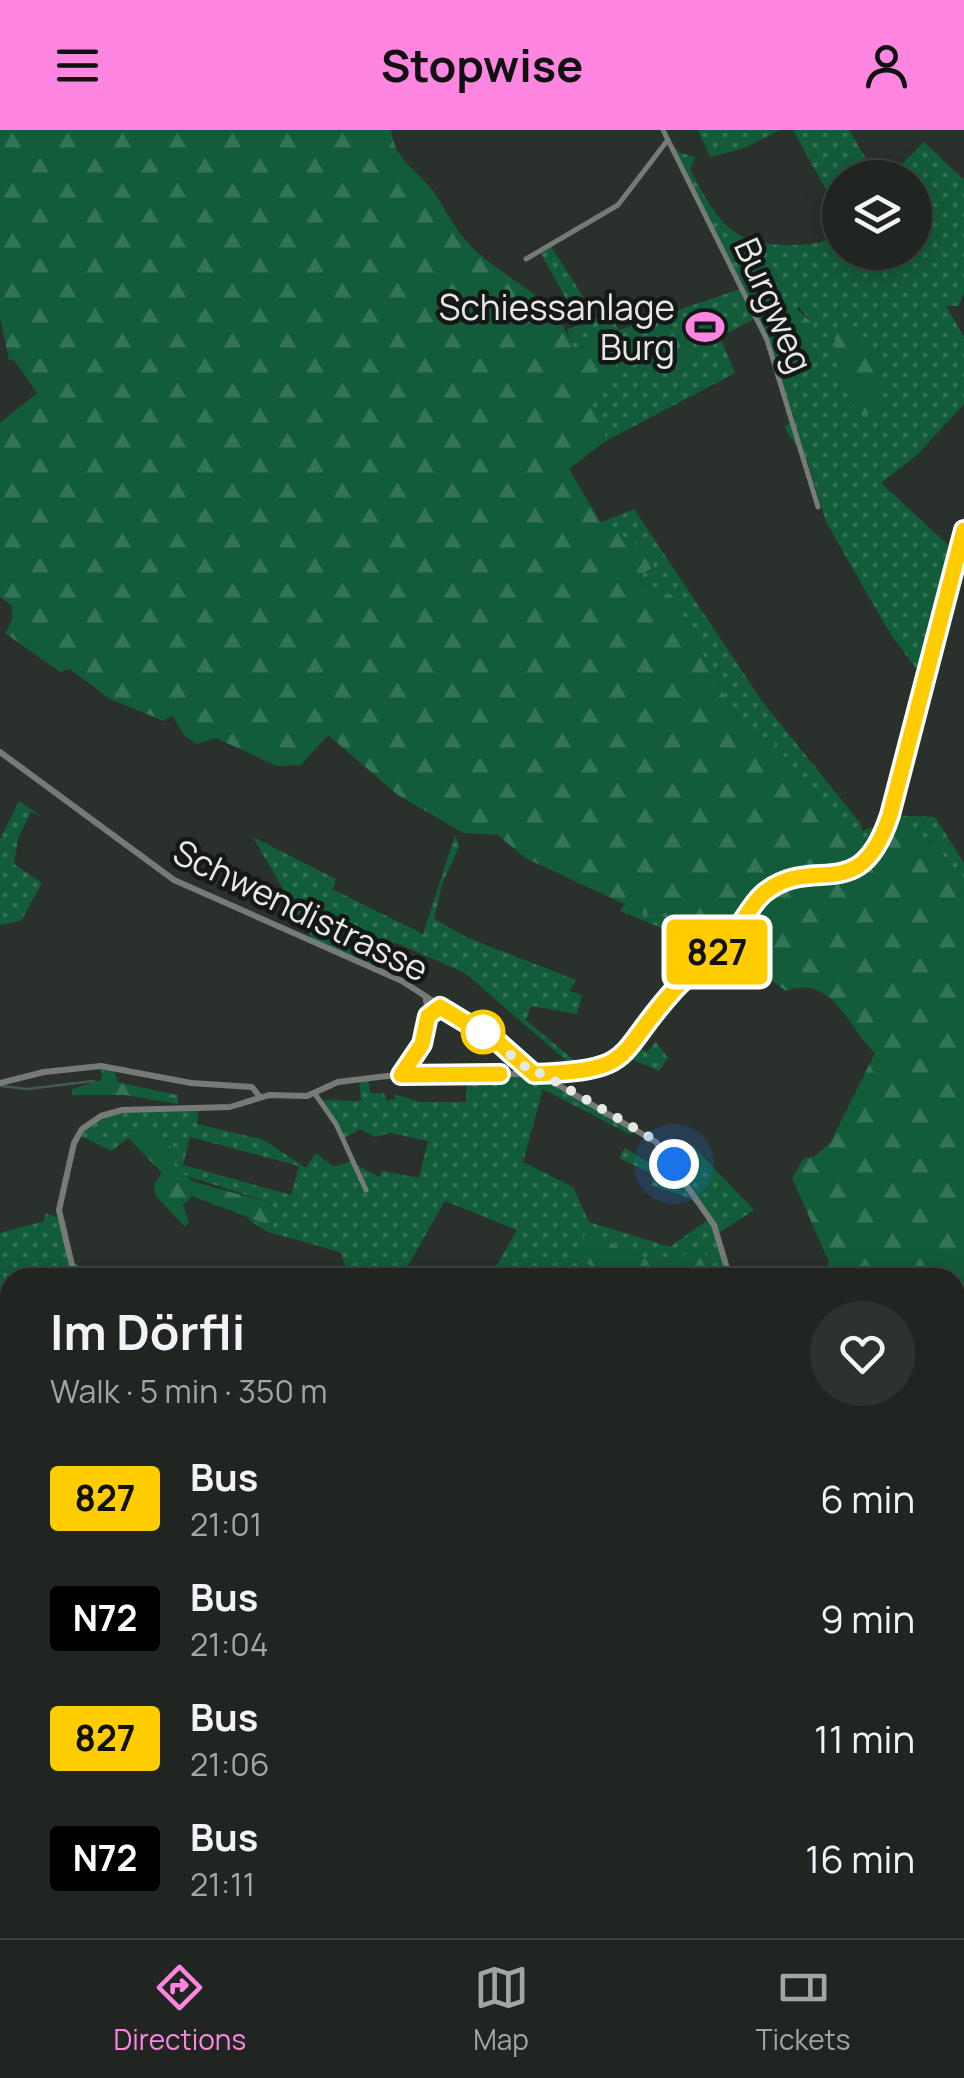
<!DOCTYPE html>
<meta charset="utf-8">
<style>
body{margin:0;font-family:Manrope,sans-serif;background:#2d312f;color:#f1f3f6;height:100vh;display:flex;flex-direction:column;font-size:38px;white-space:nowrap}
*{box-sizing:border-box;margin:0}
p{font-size:32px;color:#a2a5a5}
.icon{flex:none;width:55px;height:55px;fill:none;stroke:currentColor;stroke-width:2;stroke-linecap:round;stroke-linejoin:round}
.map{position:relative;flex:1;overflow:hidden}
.drawer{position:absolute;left:0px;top:1138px;width:965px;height:672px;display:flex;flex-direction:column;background:#202522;border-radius:30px 30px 0 0;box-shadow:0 5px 25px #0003,0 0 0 2px #3d4240}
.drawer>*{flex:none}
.badge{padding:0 20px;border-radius:8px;font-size:35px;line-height:65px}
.tools{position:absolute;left:822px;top:30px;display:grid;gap:20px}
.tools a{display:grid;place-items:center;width:110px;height:110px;border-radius:50%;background:#202522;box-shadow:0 5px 25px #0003,0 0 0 2px #3d4240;font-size:50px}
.you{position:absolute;width:50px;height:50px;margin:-25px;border:8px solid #fff;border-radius:50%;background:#1a73e8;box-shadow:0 0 0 15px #1a73e833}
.map>.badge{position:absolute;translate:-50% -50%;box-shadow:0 0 0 5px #fff}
.round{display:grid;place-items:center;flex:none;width:105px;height:105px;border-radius:52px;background:#2d312f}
.summary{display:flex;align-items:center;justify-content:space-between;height:170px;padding:0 50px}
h1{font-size:48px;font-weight:700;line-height:75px}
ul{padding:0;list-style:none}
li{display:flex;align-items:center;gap:30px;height:120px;padding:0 50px}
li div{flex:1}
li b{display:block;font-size:38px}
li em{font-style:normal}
li .badge{min-width:110px;font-weight:700;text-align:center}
header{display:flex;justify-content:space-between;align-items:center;height:130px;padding:0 50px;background:#fe86e1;color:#111;font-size:45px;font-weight:700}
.tabs{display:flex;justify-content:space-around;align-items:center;height:140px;border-top:2px solid #3d4240;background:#202522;font-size:28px;color:#a2a5a5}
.tabs a{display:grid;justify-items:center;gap:5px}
.tabs .selected{color:#fe86e1}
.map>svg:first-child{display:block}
.grass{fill:url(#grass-dots);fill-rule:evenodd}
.forest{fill:url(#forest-firs)}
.green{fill:#135c39}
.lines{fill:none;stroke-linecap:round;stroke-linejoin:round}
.stream{stroke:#45584c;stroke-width:2.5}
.minor{stroke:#777b78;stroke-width:5}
.tertiary{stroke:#777b78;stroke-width:6}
.secondary{stroke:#a0a6a2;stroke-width:8}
.line-casing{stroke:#fff;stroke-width:22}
.line{stroke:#fc0;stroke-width:15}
.walk{stroke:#e5e9e6;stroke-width:10;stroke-dasharray:0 18}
.stop-dot{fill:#fff;stroke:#fc0;stroke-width:5}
.labels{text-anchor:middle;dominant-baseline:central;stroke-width:9;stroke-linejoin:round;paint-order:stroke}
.street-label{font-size:35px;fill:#e5e9e6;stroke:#151816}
.poi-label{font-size:35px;fill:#e5e9e6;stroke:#151816;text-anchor:end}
</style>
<header><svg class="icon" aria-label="menu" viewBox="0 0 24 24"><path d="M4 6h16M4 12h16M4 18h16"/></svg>Stopwise<svg class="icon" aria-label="person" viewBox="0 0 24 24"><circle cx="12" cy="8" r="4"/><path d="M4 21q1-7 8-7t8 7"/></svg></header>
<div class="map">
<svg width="964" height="1808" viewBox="0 0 964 1808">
<defs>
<pattern id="grass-dots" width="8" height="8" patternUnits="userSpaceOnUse" patternTransform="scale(2.5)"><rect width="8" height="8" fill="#135c39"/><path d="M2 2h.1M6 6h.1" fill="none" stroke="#357356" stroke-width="1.8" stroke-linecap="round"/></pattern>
<pattern id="forest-firs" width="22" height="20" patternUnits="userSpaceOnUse" patternTransform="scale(2.5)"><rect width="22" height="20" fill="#135c39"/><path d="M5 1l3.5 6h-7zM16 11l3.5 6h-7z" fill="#357356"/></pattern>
</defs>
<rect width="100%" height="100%" fill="#2a312d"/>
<path class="grass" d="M698,0H780L742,19L710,27Z
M793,0H849L877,47L840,48V85Z
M667,11L681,23L695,27L690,40C717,88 727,114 787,115C809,115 821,114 840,104V122H915V48L889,47L924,12L964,50V162L959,176H946L964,207V274L917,325L881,353L957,423L964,400V428L959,424L925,550L891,505L826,392L808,333L784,297L795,290L756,188L720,207L735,243L604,312L606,299L589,272L584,216L574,224L567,199L581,195L540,122L550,115L598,190L612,189L619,200L743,158ZM799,177L813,194L777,202L783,197L772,186L775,182L790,186Z
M634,379L762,571L861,694L862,701L881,694L879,687L885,685L935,687L964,733V762L935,710L876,718L845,700L773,613L742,599L672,465L642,455L639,445L652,424L600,393Z
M19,671L42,687L31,682L18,708L14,734L42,753L21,791L0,795V709Z
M455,705L459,717L442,754L434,789L468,808L576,850L569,861L582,865L577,884L531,876L526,890L576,932L629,921L634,914L647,922L656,912L668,928L659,941L624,926L579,942L465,843L394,812L382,842L312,809L253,707L336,749L332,759L423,804Z
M625,774L644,783L678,782L735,801L718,821L620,781Z
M467,944L533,945L635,998L631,1005L543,959L523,1032L573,1057L589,1092L670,1117L710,1088L698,1071L651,1055L655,1045L619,1028L625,1018L669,1045L693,1016L754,1080L719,1103L730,1147H714L701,1116C692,1120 681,1128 671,1130C647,1135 612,1115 594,1101L593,1137L586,1147H490L517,1100L445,1071L407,1137L409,1147H350L340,1122L268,1102L247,1089L258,1088L272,1096L279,1085L271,1073L184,1045L175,1037L170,1012L150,1002L128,1000V1008L112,1021L78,1005L110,983L199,978L197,994L264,1010L306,1038L316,1023L334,1037L350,1031L379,1047L383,1041L419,1048L428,1011L390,1003L375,1007L360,999L343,1009L319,970L361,971L359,949L368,948L370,963H384L387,971L395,969L394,964L419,972H466ZM190,1007L299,1036L291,1065L183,1035Z
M46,1083L59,1088L69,1130L98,1147L10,1148V1174L0,1171V1103L44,1091Z
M955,1405L964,1408V1463H955Z
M303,1800H427L401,1808H304Z"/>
<path class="forest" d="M0,0H391C394,27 412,37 429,56C444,74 452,97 469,114C506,153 561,166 574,223L597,210L617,235L590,272L606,299L604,312L569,339L601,393L652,424L654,437L639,445L642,455L672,465L742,599L773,613L845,699L875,718C887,701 898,702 918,703L928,712L935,710L964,762V1408L955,1405V1148L825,1147L829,1132L792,1048L804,1028L814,1027L830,1013L875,923C850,901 833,843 786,861C767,847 745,835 755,808L741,795L735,801L716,797L700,805L688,801L678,782L644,783L525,728L498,705L463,703L398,665L328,605L301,635L277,636L216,608L197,614L184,605L172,585L164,591L110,569L70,539L60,542L5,503L12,490V476L0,467V293L37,263L14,230H9L0,188Z
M795,177L813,194L801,217L777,203L782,196L771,187L775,182L790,186Z
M851,194L859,199L881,242L884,270L864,287C844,270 826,220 839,197Z
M657 217a17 17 0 1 1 34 0a17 17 0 1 1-34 0Z
M101,936H114L117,952L177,965L178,974L124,965H73L72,959L102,950Z
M128,1000L150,1002L170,1012L175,1037L194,1052L271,1073L279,1085L272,1096L192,1066L183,1075L189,1092L185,1097L156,1066L154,1055L162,1043L128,1008Z
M594,1101C611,1115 648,1135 671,1130C681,1128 692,1120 702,1115L714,1147H586L592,1137L581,1127L585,1103Z
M0,1171L10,1175V1649L0,1646Z"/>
<path class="green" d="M716,182L723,192L694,212L687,202Z
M0,1663H10V1800H40L37,1808H0Z"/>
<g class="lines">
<path class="stream" d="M1,956L27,959L94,951"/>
<path class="minor" d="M663,0L767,210L818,377
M526,129L618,75L667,11
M401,945L425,908L428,886L425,867
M315,964L336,994L366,1060
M0,1794V1793
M568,1800L580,1808
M679,1800L689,1808"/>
<path class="tertiary" d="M0,622L174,750L402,851L498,913L534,944
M541,945L656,1012L714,1095L730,1148
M0,953L44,942L101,936L191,953L252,957L260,967
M75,1148L59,1080L74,1013L82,999L101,986L122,980L230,977L269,965L307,966L338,952L387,946L568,943L602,937L624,926L674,860L726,813L763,764L792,751L843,743L865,732L890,685L964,400
M955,1795L964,1787
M298,1800L299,1808
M927,1800L933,1808
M944,1808L950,1800"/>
<path class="secondary" d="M512,1800L554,1808
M420,1808L460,1800"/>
</g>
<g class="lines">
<g class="line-casing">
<path id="line" d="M500,944L401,945L422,914L428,886L440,877L498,912L534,944C639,940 613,927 675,859C693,840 715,827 731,807C743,793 750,775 764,763C815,722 859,779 890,685L964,400"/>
</g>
<use href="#line" class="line"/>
<path class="walk" d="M483,902L534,944L541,943L648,1006L674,1034"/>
</g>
<defs>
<g id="stadium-bare" transform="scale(3)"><path d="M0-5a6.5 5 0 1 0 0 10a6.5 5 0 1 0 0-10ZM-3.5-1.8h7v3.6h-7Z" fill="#fe86e1" stroke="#151816" stroke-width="2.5" paint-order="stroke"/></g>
</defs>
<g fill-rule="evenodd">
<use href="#stadium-bare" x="705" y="197"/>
</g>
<circle class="stop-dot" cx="483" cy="902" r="20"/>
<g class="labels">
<g class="street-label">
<text transform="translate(774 175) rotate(66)">Burgweg</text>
<text transform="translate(301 780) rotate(26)">Schwendistrasse</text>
</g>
<g class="poi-label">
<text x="675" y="177">Schiessanlage<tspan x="675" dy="40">Burg</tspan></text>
</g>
</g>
</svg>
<div class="tools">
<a><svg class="icon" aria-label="layers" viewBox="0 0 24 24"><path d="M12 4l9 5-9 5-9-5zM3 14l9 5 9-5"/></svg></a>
</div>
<div class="you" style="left:674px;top:1034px"></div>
<b class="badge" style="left:717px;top:822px;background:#fc0;color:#111">827</b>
<section class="drawer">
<div class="summary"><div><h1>Im Dörfli</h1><p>Walk · 5 min · 350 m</p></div><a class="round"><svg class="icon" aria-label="heart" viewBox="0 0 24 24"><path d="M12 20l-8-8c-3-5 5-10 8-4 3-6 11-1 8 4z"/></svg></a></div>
<ul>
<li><span class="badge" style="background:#fc0;color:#111">827</span><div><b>Bus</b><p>21:01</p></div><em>6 min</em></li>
<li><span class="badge" style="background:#000;color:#fff">N72</span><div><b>Bus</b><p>21:04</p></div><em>9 min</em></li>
<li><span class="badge" style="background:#fc0;color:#111">827</span><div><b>Bus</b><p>21:06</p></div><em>11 min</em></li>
<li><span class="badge" style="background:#000;color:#fff">N72</span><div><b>Bus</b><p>21:11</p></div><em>16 min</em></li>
</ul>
</section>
</div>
<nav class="tabs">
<a class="selected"><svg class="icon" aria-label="directions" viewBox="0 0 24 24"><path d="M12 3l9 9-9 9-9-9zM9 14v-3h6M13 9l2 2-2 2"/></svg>Directions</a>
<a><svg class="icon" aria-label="map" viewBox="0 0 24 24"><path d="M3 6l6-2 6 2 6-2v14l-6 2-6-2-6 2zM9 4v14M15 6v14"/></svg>Map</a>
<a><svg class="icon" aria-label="tickets" viewBox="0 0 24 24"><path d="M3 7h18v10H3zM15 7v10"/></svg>Tickets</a>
</nav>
